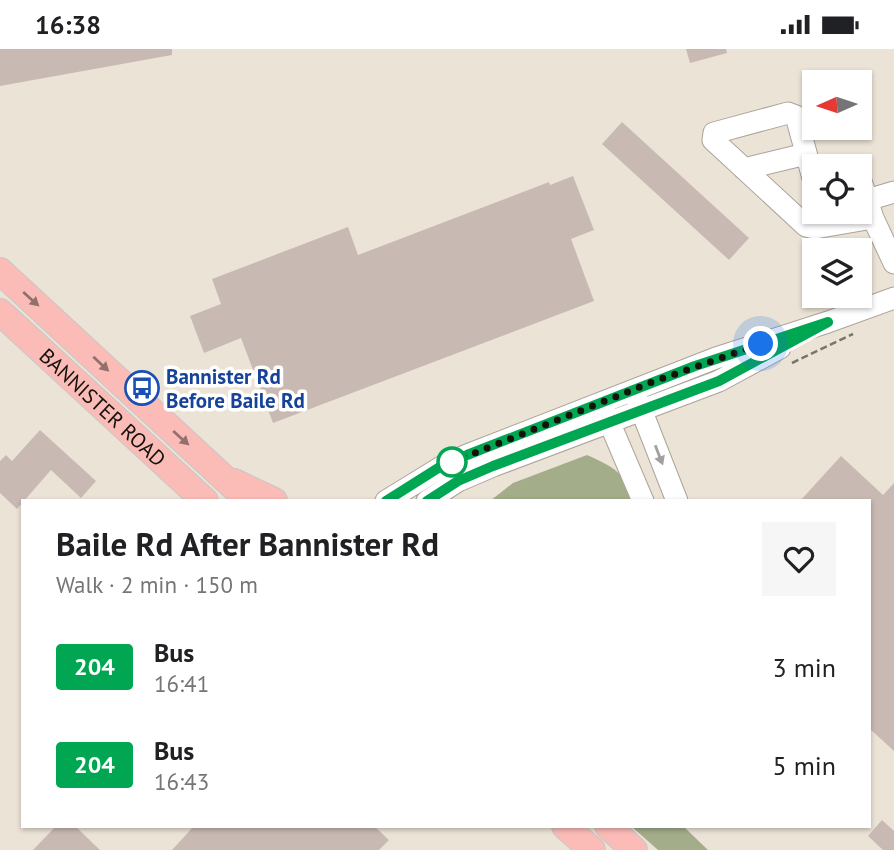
<!DOCTYPE html>
<meta charset="utf-8">
<style>
body{margin:0;font-family:"PT Sans",sans-serif;background:#f6f6f6;color:#202124;height:100vh;display:flex;flex-direction:column;font-size:26px;white-space:nowrap}
*{box-sizing:border-box;margin:0}
p{font-size:23px;color:#757577}
.icon{flex:none;width:38px;height:38px;fill:none;stroke:currentColor;stroke-width:2;stroke-linecap:round;stroke-linejoin:round}
.map{position:relative;flex:1;overflow:hidden}
.sheet{position:absolute;left:21px;top:450px;width:850px;height:329px;display:flex;flex-direction:column;background:#fff;border-radius:0px;box-shadow:0 2px 5px #0004}
.sheet>*{flex:none}
.badge{padding:0 14px;border-radius:5px;font-size:24px;line-height:46px}
.needle{width:46px;rotate:267deg}
.tools{position:absolute;left:802px;top:21px;display:grid;gap:14px}
.tools a{display:grid;place-items:center;width:70px;height:70px;border-radius:0px;background:#fff;box-shadow:0 2px 5px #0004;font-size:35px}
.you{position:absolute;width:35px;height:35px;margin:-18px;border:5px solid #fff;border-radius:50%;background:#1a73e8;box-shadow:0 0 0 10px #1a73e833}
.map>.badge{position:absolute;translate:-50% -50%;box-shadow:0 0 0 4px #fff}
.round{display:grid;place-items:center;flex:none;width:74px;height:74px;border-radius:0px;background:#f6f6f6}
.summary{display:flex;align-items:center;justify-content:space-between;height:119px;padding:0 35px}
h1{font-size:33px;font-weight:600;line-height:52px}
ul{padding:0;list-style:none}
li{display:flex;align-items:center;gap:21px;height:98px;padding:0 35px}
li div{flex:1}
li b{display:block;font-size:26px}
li em{font-style:normal}
li .badge{min-width:77px;font-weight:700;text-align:center}
.status{display:flex;justify-content:space-between;align-items:center;height:49px;padding:0 35px;background:#fff;direction:ltr}
.status svg{height:19px;fill:currentColor}
.map>svg:first-child{display:block}
.forest{fill:#a3ad8a}
.building{fill:#c8bab3}
.lines{fill:none;stroke-linecap:round;stroke-linejoin:round}
.minor-casing{stroke:#aba398;stroke-width:23}
.major-casing{stroke:#c7c6c5;stroke-width:28}
.path{stroke:#7a746c;stroke-width:2.5;stroke-dasharray:7 3.5;stroke-linecap:butt}
.minor{stroke:#fff;stroke-width:21}
.major{stroke:#fbbcb8;stroke-width:26}
.oneway{fill:#94706c}
.oneway2{fill:#a1a09f}
.line-casing{stroke:#fff;stroke-width:16}
.line{stroke:#00a651;stroke-width:10}
.walk{stroke:#15120e;stroke-width:7;stroke-dasharray:0 12.6}
.stop-dot{fill:#fff;stroke:#00a651;stroke-width:3.5}
.labels{text-anchor:middle;dominant-baseline:central;stroke-width:7;stroke-linejoin:round;paint-order:stroke}
.transit-label{font-size:21px;font-weight:bold;fill:#164399;stroke:#fff;text-anchor:start}
.street-label{font-size:21px;fill:#15120e;stroke:#fff}
</style>
<div class="status"><b>16:38</b><svg viewBox="0 0 49 12"><path d="M0 12V9h3v3zM5 12V6h3v6zM10 12V3h3v9zM15 12V0h3v12zM26 1h20v11H26zM47 4h2v5h-2z"/></svg></div>
<div class="map">
<svg width="894" height="801" viewBox="0 0 894 801">
<rect width="100%" height="100%" fill="#ece3d7"/>
<path class="forest" d="M587,406C612,417 626,424 636,452H490L513,434Z
M631,777H683L708,801H658Z"/>
<path class="building" d="M0,0H172V6L0,37Z
M686,0H726L727,4L690,14Z
M622,73L749,189L729,211L602,95Z
M573,127L594,181L571,190L594,252L273,374L241,289L204,304L190,267L221,255L212,230L348,178L358,206L549,133L550,136Z
M40,381L96,432L81,449L51,421L17,460L0,444V412L6,406L12,412Z
M841,407L883,446L894,434V702L870,680V452H800Z
M882,771L894,782V801H883L868,787Z
M56,777H75L100,801H33Z
M194,777H374L389,791L379,801H172Z"/>
<g class="lines">
<g class="minor-casing">
<path id="minor" d="M744,120L806,105
M814,133L796,67L788,64L714,84L713,91L806,177L815,179L873,169
M862,135L873,169L894,214
M867,151L894,143
M637,350L677,452
M605,363L643,452
M386,452L443,417L467,406L716,309L828,273L894,249
M427,452L458,432L493,417L719,332L780,299"/>
</g>
<g class="major-casing">
<g id="major">
<path d="M0,222L249,452"/>
<path id="s1" d="M0,263L205,452"/>
<path d="M234,433L274,452"/>
<path d="M565,777L592,801"/>
<path d="M608,777L634,801"/>
</g>
</g>
<path class="path" d="M792,314L853,285"/>
<use href="#minor" class="minor"/>
<use href="#major" class="major"/>
</g>
<defs><path id="oneway-solid" d="M-6-.8H1V-3.2L6.5 0L1 3.2V.8H-6Z" transform="scale(1.75)"/></defs>
<g class="oneway">
<use href="#oneway-solid" transform="translate(31 250) rotate(42)"/>
<use href="#oneway-solid" transform="translate(101 315) rotate(43)"/>
<use href="#oneway-solid" transform="translate(181 389) rotate(42)"/>
</g>
<use class="oneway2" href="#oneway-solid" transform="translate(659 406) rotate(69)"/>
<g class="lines">
<g class="line-casing">
<path id="line" d="M386,452L443,416L467,406L695,317L828,273L719,332L493,417L458,432L427,452"/>
</g>
<use href="#line" class="line"/>
<path class="walk" d="M452,413L655,332L761,295"/>
</g>
<defs>
<g id="bus-ring" transform="scale(1.75)"><circle r="9.5" fill="#fff" stroke="#1a4fb4" stroke-width="1.5"/><path d="M-5-6H5V4H4V6H2V4H-2V6H-4V4H-5ZM-3.5-4V0h7V-4ZM-3.5 1.2v1.5H-2V1.2ZM2 1.2v1.5H3.5V1.2Z" fill="#1a4fb4"/></g>
</defs>
<g fill-rule="evenodd">
<use href="#bus-ring" x="142" y="339"/>
</g>
<circle class="stop-dot" cx="452" cy="413" r="14"/>
<g class="labels">
<g class="transit-label">
<text x="166" y="327">Bannister Rd<tspan x="166" dy="24">Before Baile Rd</tspan></text>
</g>
<g class="street-label">
<text stroke="none"><textPath href="#s1" startOffset="140">BANNISTER ROAD</textPath></text>
</g>
</g>
</svg>
<div class="tools">
<a><svg class="needle" viewBox="-14 -14 28 28"><path d="M0-13l5 13h-10z" fill="#e53935"/><path d="M0 13l5-13h-10z" fill="#757577"/></svg></a>
<a><svg class="icon" aria-label="locate" viewBox="0 0 24 24"><circle cx="12" cy="12" r="6"/><path d="M12 2v4M12 18v4M2 12h4M18 12h4"/></svg></a>
<a><svg class="icon" aria-label="layers" viewBox="0 0 24 24"><path d="M12 4l9 5-9 5-9-5zM3 14l9 5 9-5"/></svg></a>
</div>
<div class="you" style="left:761px;top:295px"></div>
<section class="sheet">
<div class="summary"><div><h1>Baile Rd After Bannister Rd</h1><p>Walk · 2 min · 150 m</p></div><a class="round"><svg class="icon" aria-label="heart" viewBox="0 0 24 24"><path d="M12 20l-8-8c-3-5 5-10 8-4 3-6 11-1 8 4z"/></svg></a></div>
<ul>
<li><span class="badge" style="background:#00a651;color:#fff">204</span><div><b>Bus</b><p>16:41</p></div><em>3 min</em></li>
<li><span class="badge" style="background:#00a651;color:#fff">204</span><div><b>Bus</b><p>16:43</p></div><em>5 min</em></li>
</ul>
</section>
</div>
